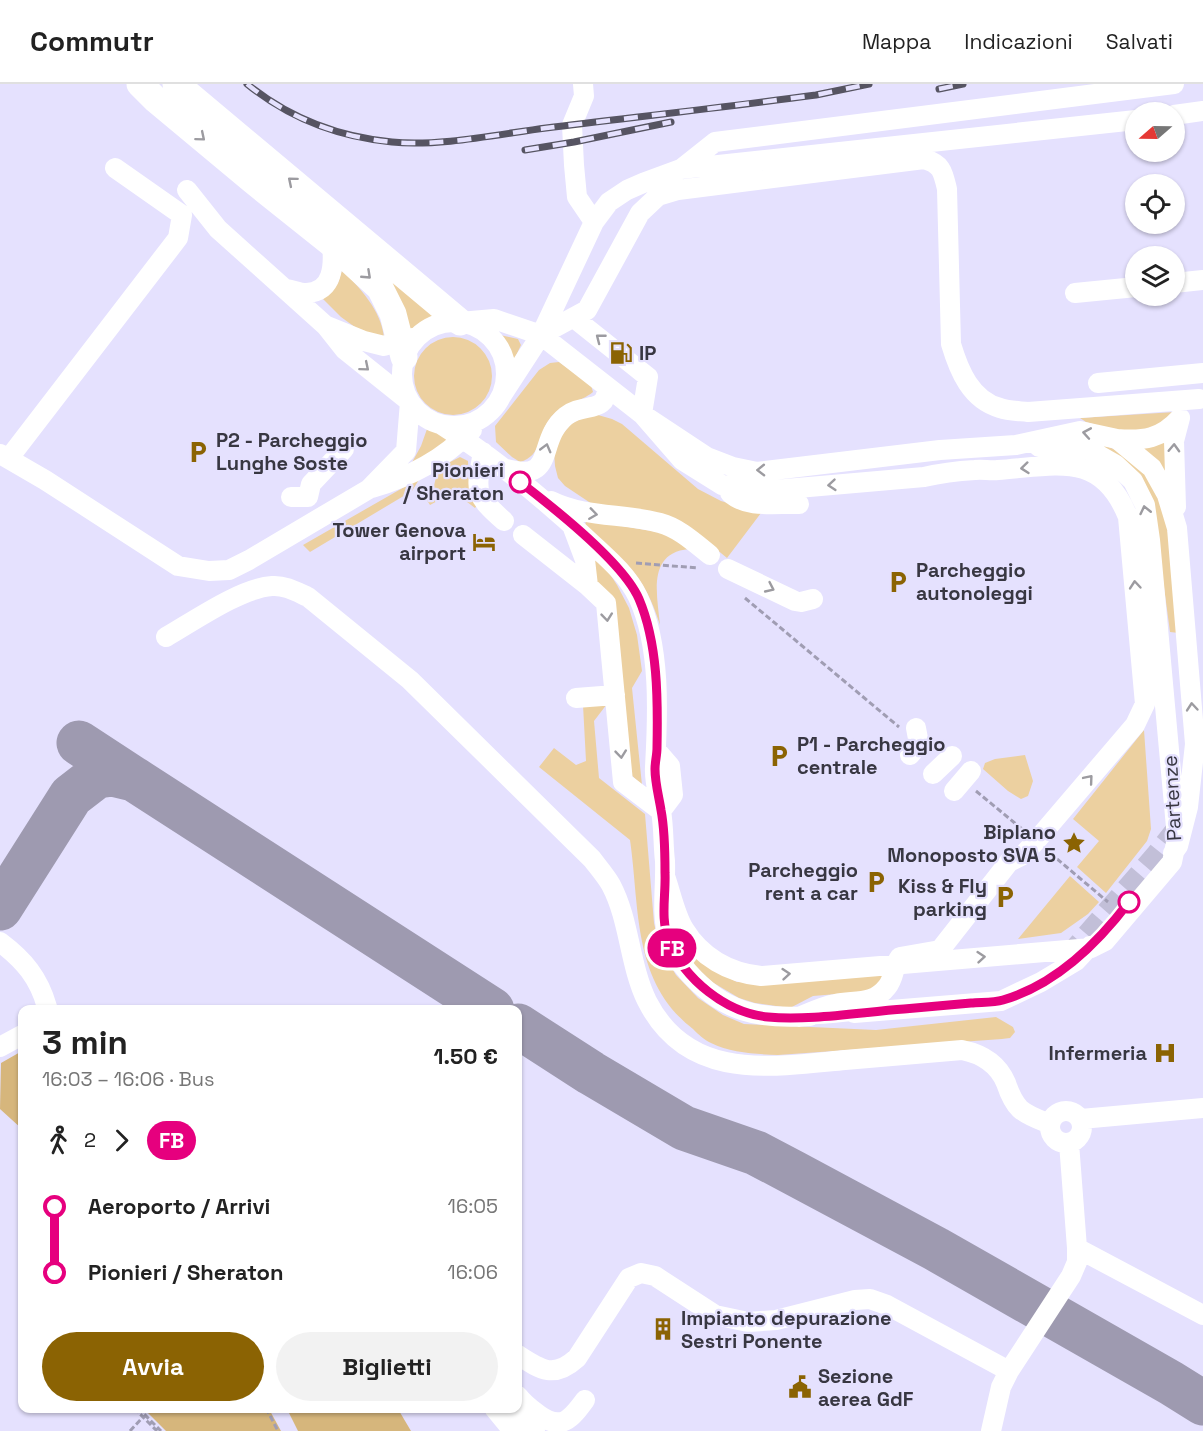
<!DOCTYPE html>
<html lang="it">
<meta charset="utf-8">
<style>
body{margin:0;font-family:"Space Grotesk",sans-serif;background:#f2f2f2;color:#222;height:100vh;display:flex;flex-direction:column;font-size:22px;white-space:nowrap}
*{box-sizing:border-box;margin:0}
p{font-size:20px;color:#767676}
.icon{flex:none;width:33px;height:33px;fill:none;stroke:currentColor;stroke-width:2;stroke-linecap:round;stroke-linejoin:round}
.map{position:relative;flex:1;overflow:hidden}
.drawer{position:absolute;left:18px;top:921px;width:504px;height:408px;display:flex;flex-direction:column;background:#fff;border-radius:12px;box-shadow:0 2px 4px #0004}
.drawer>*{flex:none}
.badge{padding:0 12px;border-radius:20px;font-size:21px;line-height:39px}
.needle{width:39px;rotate:250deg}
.tools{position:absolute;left:1125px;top:18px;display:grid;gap:12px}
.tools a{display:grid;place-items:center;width:60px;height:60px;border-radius:50%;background:#fff;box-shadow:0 2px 4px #0004;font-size:30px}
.map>.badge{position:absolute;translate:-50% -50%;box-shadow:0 0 0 3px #fff}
.legs{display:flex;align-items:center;gap:9px;height:66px;padding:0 24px;font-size:20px}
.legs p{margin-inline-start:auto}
.head{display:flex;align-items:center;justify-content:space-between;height:102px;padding:0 24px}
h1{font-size:33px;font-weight:800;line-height:45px}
.cta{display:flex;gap:12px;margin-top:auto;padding:12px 24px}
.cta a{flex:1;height:69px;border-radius:36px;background:#8b6303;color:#fff;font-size:24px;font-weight:800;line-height:69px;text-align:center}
.cta a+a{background:#f2f2f2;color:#222}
ul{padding:0 24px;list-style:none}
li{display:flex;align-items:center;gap:21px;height:66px;font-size:22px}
li i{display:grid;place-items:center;width:9px;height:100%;margin:0 8px;background:currentColor}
li i::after{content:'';width:15px;height:15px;margin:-8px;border:4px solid;border-radius:50%;background:#fff}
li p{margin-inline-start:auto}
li:first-child i{background:linear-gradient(#0000 50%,currentColor 0)}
li:last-child i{background:linear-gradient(currentColor 50%,#0000 0)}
header{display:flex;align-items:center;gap:36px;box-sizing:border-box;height:84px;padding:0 30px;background:#fff;border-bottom:2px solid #e0e0e0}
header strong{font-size:28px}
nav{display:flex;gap:33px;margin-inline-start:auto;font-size:21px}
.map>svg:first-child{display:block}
.green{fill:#ecd0a0}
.water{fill:#d6b67c}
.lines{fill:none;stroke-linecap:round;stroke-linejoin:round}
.taxiway{stroke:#9e9ab0;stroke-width:45}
.minor-tunnel{stroke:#c2bfd8;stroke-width:20;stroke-dasharray:20 10;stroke-linecap:butt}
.path{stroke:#a09db3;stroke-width:3;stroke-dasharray:6 3;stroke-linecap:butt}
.minor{stroke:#fff;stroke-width:20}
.highway{stroke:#fff;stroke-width:27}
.rail-casing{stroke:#565462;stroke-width:7}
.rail{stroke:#e5e1fe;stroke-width:4.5;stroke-dasharray:14;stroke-linecap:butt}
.oneway{stroke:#9c9ba0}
.line-1-casing{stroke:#fff;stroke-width:14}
.line-1{stroke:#e6007e;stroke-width:9}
.stop-1-dot{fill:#fff;stroke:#e6007e;stroke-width:3}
.labels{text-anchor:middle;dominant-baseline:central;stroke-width:4.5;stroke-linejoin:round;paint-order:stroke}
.poi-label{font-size:20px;font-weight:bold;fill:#383742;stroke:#e5e1fe;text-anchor:start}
.stop-label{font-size:20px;font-weight:bold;fill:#383742;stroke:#e5e1fe;text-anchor:end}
.street-label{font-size:20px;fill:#383742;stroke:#e5e1fe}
</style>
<header>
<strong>Commutr</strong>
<nav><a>Mappa</a><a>Indicazioni</a><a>Salvati</a></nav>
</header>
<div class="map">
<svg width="1203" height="1347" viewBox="0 0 1203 1347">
<rect width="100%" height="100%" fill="#e5e1fe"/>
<path class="green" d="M359,168L438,230L408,249Z
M342,186C360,204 381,226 384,253L359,246L341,233L322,214L338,199Z
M500,251L518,255L521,261L513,278L506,261Z
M414 292a39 39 0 1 1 78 0a39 39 0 1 1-78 0Z
M559,278L591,301L593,308C580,319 562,318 549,336C538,350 542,372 520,378L512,373L496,358L495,342L539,286L550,279Z
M1175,328L1168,339L1131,351L1086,338L1080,334Z
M598,331L612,335L622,340L698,405L721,417L761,429L727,474L687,441L653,429L592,420L565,402L558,394L555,382L554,368L558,356L571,340L580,335Z
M427,345L445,352L449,356L410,382L421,362Z
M1166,354L1168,393L1136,361Z
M1103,361C1119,366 1138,377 1148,391C1173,429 1174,504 1179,549L1170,548L1154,428L1097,363Z
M460,373L468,377L470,411L478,420L475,424L454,408L430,421L423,410L434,402L438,384Z
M420,394L412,407L310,468L303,461Z
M586,436L658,448L675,454L689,465C647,469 657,510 660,541C644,489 624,477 585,443Z
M593,475L606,484L617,501L629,524L637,551L642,587L632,604L642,701L628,688Z
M607,620L594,637L599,694L645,730L654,839L660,865L676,891L698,914L723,931L744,940L876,946L996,933L1013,943L1015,948L1010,954L1002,955L778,971C756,970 731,969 711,959C704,956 698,950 693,945C632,898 640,825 630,756L539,683L554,664L576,681L586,677L583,621Z
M1144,646L1151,745L1147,757L1106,809L1077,783L1099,757L1073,735Z
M1025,671L1033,697L1028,712L1021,715L1008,707L983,685L985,679L995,675Z
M1070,792L1099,818L1088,830L1061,849L1018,855Z
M677,849L718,888L737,898H757L886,887L884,897L872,907L813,912L790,924L755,919L739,914L712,898L693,880Z"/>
<path class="water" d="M22,967V1045L0,1025L1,979Z
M144,1325H269L281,1347H166Z
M287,1325H398L411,1347H298Z"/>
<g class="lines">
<path class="taxiway" d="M134,695L492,926
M0,824L71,712L97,692L113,690L134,695L79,659
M518,942L591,989L684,1044L756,1069L794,1089L936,1165L1171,1299L1203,1319"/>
<path class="minor-tunnel" d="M1067,873L1156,770L1183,736"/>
<path class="path" d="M636,479L698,484
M745,514L899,643
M976,707L1022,745
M1050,769L1108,818
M134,1324L157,1347
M138,1324L161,1347
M266,1324L278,1347
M130,1347L143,1333"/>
<path class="minor" d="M583,0L584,12L572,41L574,81L577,113L594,138
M1174,31L1203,27
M681,85L715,58L1174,0
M187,106L218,145L326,242L345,266L410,318
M1174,199L1203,196
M287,205C293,206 300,209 306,209C334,209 334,179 332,160
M1075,209L1136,203
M574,234L648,293L642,330
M402 290a52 52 0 1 1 104 0a52 52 0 1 1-104 0Z
M460,238L494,235L541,251L642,330L707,373L733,383L757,388L940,366L1016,361L1080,347L1117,355L1152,384L1167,411L1177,444L1195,660L1188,723L1178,762L1173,769
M327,242L364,257L384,262L412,254
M541,251L587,226L640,129L658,112L678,106L924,75C942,80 943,88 947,105L951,260C959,287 971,316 1000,324C1009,327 1019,327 1028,328L1199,315
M1098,299L1203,289
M500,314L541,251L594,138L609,118L627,106L643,99L681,85L1136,36
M642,330L682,376L722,401L763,407L924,393C941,389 958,387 975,386C983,385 990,387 998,386C1056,382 1101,366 1128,433L1145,620L1135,641L1036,757L1023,771L1009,778L940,866L900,873C893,882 895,893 887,903C873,921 856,916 835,920C823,922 811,928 799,933
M442,341C494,374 543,414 588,456C606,473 627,490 638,513C661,562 658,630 655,683C654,698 659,712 661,727C664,744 663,761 665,777C666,803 661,829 668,854C671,866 680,879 688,888C723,928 759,936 810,932
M1117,355C1144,357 1161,355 1180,334L1174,357L1176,423
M483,368C476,407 473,410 504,437
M0,370L45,396L178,482L209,487L229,486L249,476L369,405L406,367L410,318
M9,374L178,154L182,131L115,84
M506,385C558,399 535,357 566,332C583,318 607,331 607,303
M372,404C412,392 442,376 472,346
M730,409C747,425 777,419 799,420
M291,413H308L311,400L344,365
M551,417C586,434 623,429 660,439C679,444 695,459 710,471
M573,444L585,476L588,502
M523,451L588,502L606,519L623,698L661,727
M728,485L795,517L801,518L813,515
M166,553C194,537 241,504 272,502C285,501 297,508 308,513L410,596L592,775C598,783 606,792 611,801C630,837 629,880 647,917C688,998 771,983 845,976C884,973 923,969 962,966C982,970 998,980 1006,999C1009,1008 1013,1018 1020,1025C1028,1032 1040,1036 1050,1040
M576,614L615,611
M657,667L670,682L673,711L661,727
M910,671L919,660L916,644
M933,690L952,672
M954,707L971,687
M665,792C671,809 675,830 684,845C701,873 729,889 761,892L1091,864L1105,857L1172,778L1177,754L1150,456L1145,421L1133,397L1116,381L1088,365L1039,363
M0,858C24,876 39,894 47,923
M854,929L1001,917L1041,898L1076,877L1090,862
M0,963L22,951
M1050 1043a16 16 0 1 1 32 0a16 16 0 1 1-32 0Z
M1081,1035L1203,1024
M1069,1059L1077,1164L1203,1231
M518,1271C541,1286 554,1295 577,1274L629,1194L641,1189L655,1192L715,1231L748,1238L776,1236L855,1216L870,1215L887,1221L1009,1287L1071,1192L1077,1178V1164
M518,1312C524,1320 531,1325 539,1331C562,1347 571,1335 585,1316
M494,1324L513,1347
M516,1324L535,1347
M991,1347L1001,1303L1009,1287"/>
<path class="highway" d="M140,0L156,16L252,96L332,160L380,204L393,230L404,273
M176,0L460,238"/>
<g class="rail-casing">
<path id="rail" d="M247,0C289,34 338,53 392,58C437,63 500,50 546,44C636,33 726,23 816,11L869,0
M939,5L963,0
M525,66L574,58L671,38"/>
</g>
<use href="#rail" class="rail"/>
</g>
<defs><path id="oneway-chevron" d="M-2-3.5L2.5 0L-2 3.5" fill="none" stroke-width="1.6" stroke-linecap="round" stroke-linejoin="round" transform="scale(1.5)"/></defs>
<g class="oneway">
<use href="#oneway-chevron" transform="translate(201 53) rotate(40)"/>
<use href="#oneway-chevron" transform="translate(292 97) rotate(-140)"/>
<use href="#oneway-chevron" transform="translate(367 191) rotate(43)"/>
<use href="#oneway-chevron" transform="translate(600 254) rotate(-142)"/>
<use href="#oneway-chevron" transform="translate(365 283) rotate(40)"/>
<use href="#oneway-chevron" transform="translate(1087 349) rotate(-170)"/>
<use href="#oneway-chevron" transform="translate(546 364) rotate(-75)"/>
<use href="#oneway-chevron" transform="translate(1174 364) rotate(-88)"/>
<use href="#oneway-chevron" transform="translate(1025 384) rotate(174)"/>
<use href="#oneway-chevron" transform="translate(761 386) rotate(179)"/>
<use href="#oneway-chevron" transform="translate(832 401) rotate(175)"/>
<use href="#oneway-chevron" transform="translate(1145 426) rotate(-103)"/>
<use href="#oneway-chevron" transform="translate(593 430) rotate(8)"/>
<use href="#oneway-chevron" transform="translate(1135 501) rotate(-95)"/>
<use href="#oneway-chevron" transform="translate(770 504) rotate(25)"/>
<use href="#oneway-chevron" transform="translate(607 533) rotate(84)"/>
<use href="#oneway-chevron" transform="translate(1192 623) rotate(-95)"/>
<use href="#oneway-chevron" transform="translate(621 670) rotate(84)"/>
<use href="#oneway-chevron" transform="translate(1089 695) rotate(-50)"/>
<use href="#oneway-chevron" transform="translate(981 873) rotate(-5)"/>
<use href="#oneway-chevron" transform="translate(786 890) rotate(-5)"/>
</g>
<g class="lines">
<g class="line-1-casing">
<path id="line-1" d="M520,398C554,424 623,478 639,515C658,560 658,615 657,664C657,671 655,678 655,685C655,699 659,713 661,726C665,747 665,769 665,789C666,811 660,835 669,857C684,895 726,929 768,933C808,937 862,928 904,925C926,923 949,921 971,919C981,918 993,919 1003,916C1055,901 1097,860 1129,818"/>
</g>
<use href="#line-1" class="line-1"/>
</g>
<defs>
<g id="fuel-bare" transform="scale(1.8)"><path d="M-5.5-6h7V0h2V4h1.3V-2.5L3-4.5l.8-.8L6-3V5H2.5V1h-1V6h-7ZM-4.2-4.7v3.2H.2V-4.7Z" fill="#8b6303" stroke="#e5e1fe" stroke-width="2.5" paint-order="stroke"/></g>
<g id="parking-bare" transform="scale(1.8)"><path d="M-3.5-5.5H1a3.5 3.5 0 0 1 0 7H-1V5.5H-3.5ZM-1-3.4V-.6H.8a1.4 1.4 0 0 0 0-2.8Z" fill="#8b6303" stroke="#e5e1fe" stroke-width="2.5" paint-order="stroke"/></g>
<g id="hotel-bare" transform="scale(1.8)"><path d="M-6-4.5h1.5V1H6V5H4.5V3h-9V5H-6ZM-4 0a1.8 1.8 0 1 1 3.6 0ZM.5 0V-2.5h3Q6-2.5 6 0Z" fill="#8b6303" stroke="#e5e1fe" stroke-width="2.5" paint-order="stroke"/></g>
<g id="sight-bare" transform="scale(1.8)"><path d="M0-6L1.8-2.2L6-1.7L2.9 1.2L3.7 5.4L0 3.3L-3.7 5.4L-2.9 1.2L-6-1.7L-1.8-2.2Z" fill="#8b6303" stroke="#e5e1fe" stroke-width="2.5" paint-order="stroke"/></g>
<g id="hospital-bare" transform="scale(1.8)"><path d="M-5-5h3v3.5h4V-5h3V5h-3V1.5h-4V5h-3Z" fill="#8b6303" stroke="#e5e1fe" stroke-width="2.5" paint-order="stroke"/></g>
<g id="building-bare" transform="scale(1.8)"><path d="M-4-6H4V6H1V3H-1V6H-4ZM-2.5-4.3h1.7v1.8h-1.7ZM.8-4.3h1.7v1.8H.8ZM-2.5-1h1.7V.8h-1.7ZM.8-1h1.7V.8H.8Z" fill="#8b6303" stroke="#e5e1fe" stroke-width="2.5" paint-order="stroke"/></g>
<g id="civic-bare" transform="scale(1.8)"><path d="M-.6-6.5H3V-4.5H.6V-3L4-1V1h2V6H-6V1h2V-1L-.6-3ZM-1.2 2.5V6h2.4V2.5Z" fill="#8b6303" stroke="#e5e1fe" stroke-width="2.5" paint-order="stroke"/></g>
</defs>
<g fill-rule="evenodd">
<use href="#fuel-bare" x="621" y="269"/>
<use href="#parking-bare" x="198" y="368"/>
<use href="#hotel-bare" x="484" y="458"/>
<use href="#parking-bare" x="898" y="498"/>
<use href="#parking-bare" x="779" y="672"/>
<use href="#sight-bare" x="1074" y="759"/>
<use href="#parking-bare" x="876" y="798"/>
<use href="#parking-bare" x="1005" y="813"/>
<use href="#hospital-bare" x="1165" y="969"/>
<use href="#building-bare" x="663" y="1245"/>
<use href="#civic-bare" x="800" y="1303"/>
</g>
<g class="stop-1-dot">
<circle cx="520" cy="398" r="10"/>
<circle cx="1129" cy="818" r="10"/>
</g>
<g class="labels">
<g class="poi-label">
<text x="639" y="269">IP</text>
<text x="216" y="356">P2 - Parcheggio<tspan x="216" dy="23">Lunghe Soste</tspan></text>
<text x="466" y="446" text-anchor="end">Tower Genova<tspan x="466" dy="23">airport</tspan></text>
<text x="916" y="486">Parcheggio<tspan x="916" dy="23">autonoleggi</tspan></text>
<text x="797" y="660">P1 - Parcheggio<tspan x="797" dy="23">centrale</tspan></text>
<text x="1056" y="748" text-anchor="end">Biplano<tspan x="1056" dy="23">Monoposto SVA 5</tspan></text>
<text x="858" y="786" text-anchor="end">Parcheggio<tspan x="858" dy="23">rent a car</tspan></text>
<text x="987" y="802" text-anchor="end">Kiss &amp; Fly<tspan x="987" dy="23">parking</tspan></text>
<text x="1147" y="969" text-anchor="end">Infermeria</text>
<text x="681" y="1234">Impianto depurazione<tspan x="681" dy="23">Sestri Ponente</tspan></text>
<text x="818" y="1292">Sezione<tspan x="818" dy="23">aerea GdF</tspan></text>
</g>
<g class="stop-label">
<text x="504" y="386">Pionieri<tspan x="504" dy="23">/ Sheraton</tspan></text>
</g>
<g class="street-label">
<text transform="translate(1172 714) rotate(-93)">Partenze</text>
</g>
</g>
</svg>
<div class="tools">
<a><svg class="needle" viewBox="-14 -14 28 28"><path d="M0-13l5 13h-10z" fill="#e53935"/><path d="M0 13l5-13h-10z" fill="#767676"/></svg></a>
<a><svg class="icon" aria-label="locate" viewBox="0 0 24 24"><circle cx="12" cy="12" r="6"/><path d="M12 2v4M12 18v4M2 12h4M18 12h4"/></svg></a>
<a><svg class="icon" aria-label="layers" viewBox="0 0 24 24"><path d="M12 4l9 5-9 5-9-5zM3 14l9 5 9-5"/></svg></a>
</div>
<b class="badge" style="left:672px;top:864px;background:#e6007e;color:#fff">FB</b>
<section class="drawer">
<div class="head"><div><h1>3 min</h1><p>16:03 – 16:06 · Bus</p></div><b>1.50 €</b></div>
<div class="legs"><svg class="icon" aria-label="walk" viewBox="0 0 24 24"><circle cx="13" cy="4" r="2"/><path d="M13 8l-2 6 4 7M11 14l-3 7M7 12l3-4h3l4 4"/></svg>2<svg class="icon" aria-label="forward" viewBox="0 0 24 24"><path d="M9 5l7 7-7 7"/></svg><b class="badge" style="background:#e6007e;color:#fff">FB</b></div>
<ul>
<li><i style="color:#e6007e"></i><b>Aeroporto / Arrivi</b><p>16:05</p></li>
<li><i style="color:#e6007e"></i><b>Pionieri / Sheraton</b><p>16:06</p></li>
</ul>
<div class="cta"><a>Avvia</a><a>Biglietti</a></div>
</section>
</div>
